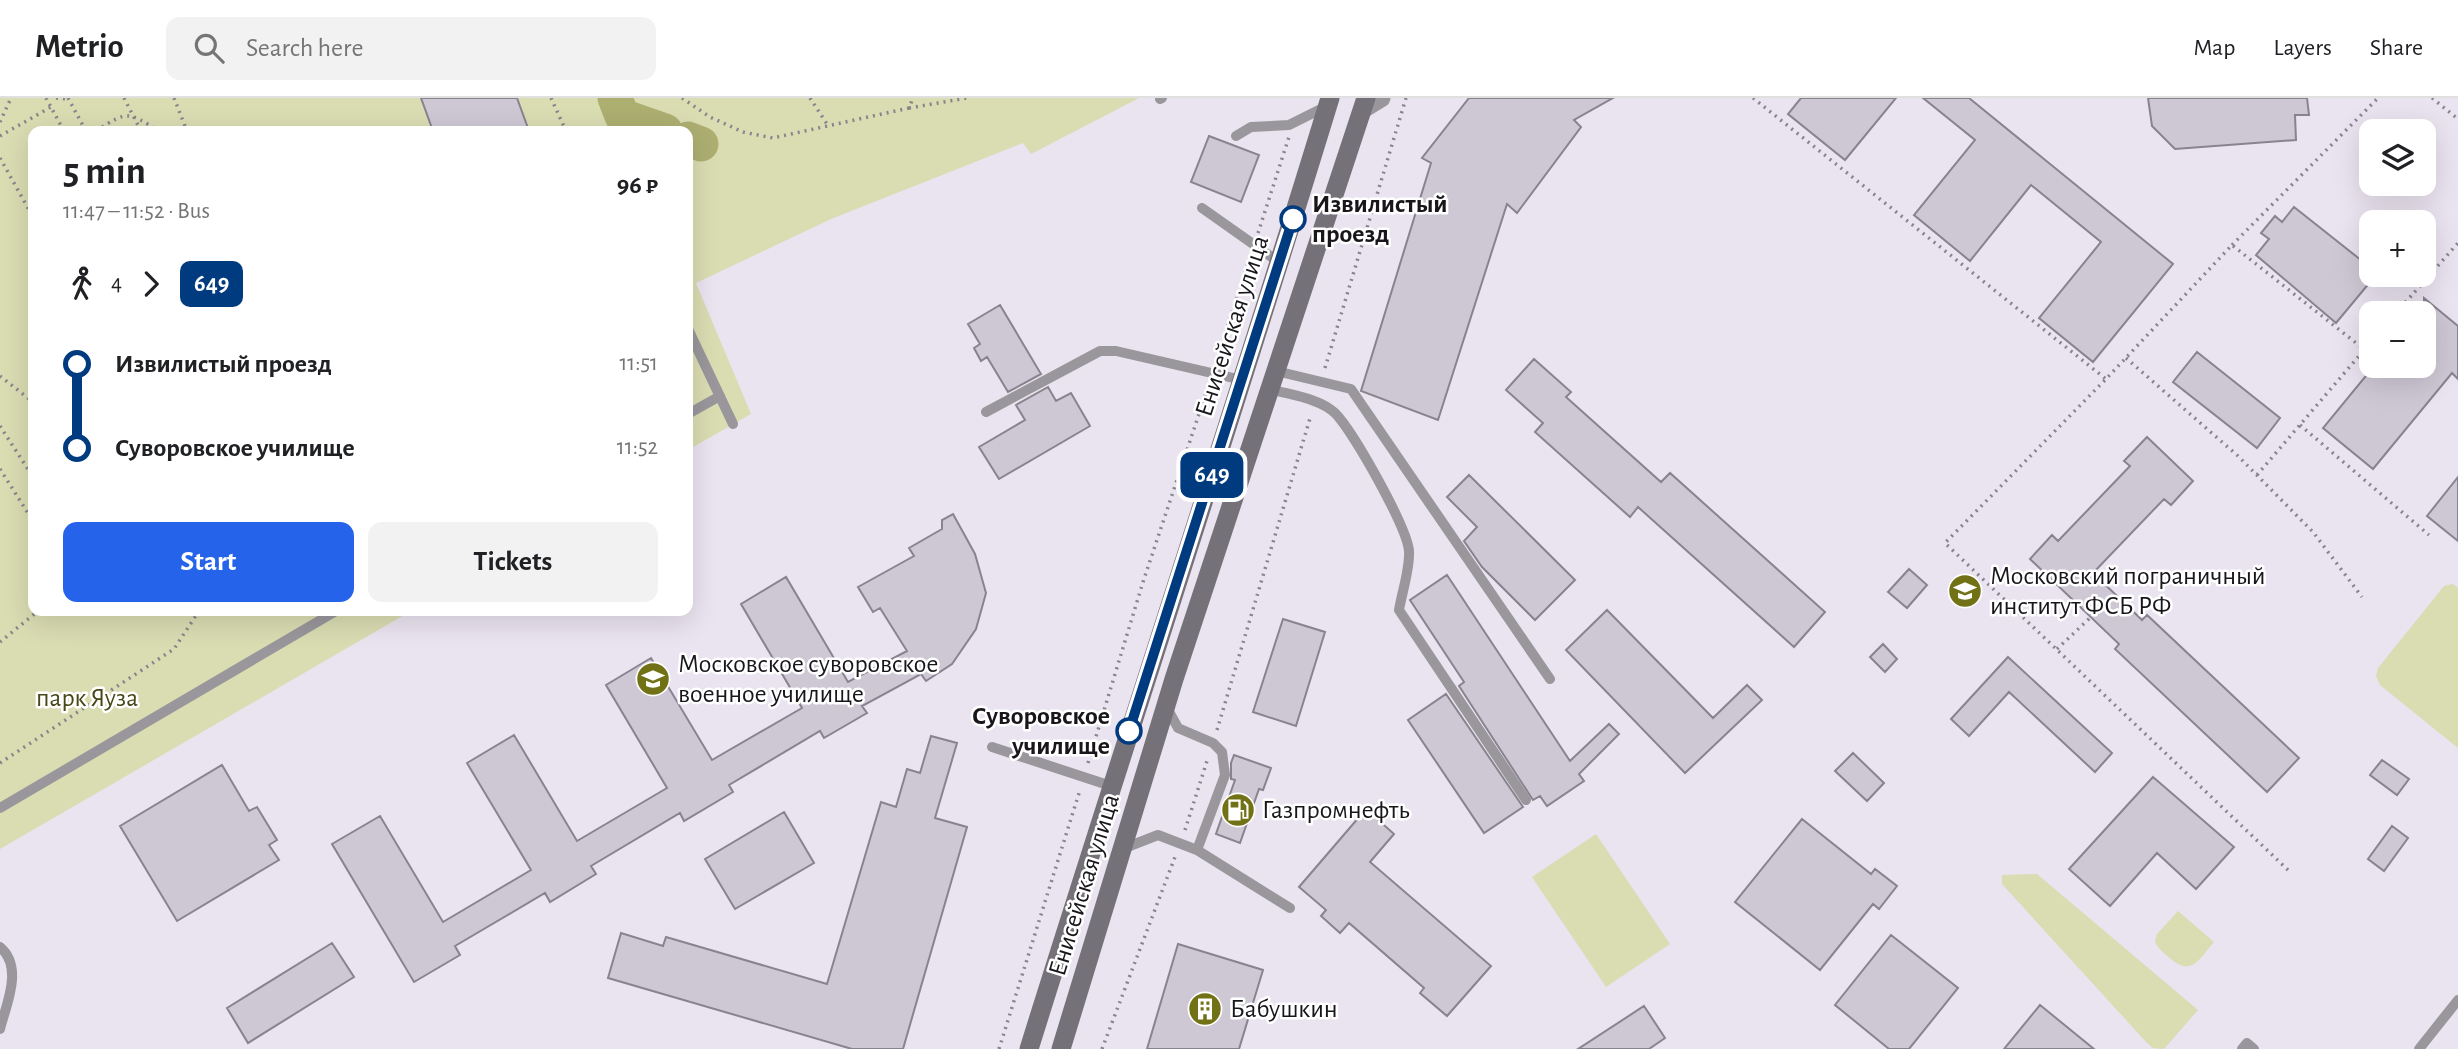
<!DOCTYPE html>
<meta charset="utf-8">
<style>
body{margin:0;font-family:"Alegreya Sans",sans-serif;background:#f2f2f2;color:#202124;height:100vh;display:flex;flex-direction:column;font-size:26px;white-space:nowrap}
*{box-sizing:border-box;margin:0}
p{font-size:23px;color:#757577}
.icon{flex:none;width:38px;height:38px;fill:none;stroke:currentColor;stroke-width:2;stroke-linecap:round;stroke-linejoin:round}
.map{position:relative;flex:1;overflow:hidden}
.details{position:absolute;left:28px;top:28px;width:665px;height:490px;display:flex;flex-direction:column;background:#fff;border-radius:14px;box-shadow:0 7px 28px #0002}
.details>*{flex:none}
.badge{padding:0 14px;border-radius:10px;font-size:24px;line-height:46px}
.buttons{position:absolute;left:2359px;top:21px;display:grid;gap:14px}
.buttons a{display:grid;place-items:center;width:77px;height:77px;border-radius:14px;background:#fff;box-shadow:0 7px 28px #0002;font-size:35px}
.map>.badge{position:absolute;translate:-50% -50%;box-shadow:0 0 0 4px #fff}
.legs{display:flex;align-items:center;gap:10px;height:77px;padding:0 35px;font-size:23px}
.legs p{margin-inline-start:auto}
.summary{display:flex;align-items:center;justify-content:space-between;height:119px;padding:0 35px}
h1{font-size:38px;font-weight:700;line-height:52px}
.cta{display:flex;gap:14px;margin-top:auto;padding:14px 35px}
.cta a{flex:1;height:80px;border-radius:14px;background:#2563eb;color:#fff;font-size:28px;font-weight:700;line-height:80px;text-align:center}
.cta a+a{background:#f2f2f2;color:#202124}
ul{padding:0 35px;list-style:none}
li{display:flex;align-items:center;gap:24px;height:84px;font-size:26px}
li i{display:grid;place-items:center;width:10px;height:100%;margin:0 9px;background:currentColor}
li i::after{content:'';width:18px;height:18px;margin:-9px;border:5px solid;border-radius:50%;background:#fff}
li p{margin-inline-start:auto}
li:first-child i{background:linear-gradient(#0000 50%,currentColor 0)}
li:last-child i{background:linear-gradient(currentColor 50%,#0000 0)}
header{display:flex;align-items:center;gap:42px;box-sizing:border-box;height:98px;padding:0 35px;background:#fff;border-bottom:2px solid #e0e0e0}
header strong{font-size:33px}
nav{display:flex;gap:38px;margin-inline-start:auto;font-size:24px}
.search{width:490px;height:63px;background:#f2f2f2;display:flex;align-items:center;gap:18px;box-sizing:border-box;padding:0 24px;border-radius:14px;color:#757577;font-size:26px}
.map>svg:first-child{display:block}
.green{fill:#dadcb2}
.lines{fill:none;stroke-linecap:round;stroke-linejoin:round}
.river{stroke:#adaf71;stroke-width:35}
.building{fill:#cec8d5;stroke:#89838f;stroke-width:2}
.path{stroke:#88848d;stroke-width:3.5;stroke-dasharray:2 5;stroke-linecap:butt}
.service{stroke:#99979c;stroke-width:10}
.minor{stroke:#99979c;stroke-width:19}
.secondary{stroke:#757178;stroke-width:19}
.line-1-casing{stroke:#fff;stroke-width:16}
.line-1{stroke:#003b80;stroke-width:10}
.stop-1-dot{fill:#fff;stroke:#003b80;stroke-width:3.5}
.labels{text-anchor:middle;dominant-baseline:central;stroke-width:5;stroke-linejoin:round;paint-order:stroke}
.stop-label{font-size:26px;font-weight:bold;fill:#18161b;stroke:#fff;text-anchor:start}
.street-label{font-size:26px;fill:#18161b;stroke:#fff}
.poi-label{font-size:26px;fill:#18161b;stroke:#fff;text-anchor:start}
.park-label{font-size:26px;fill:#474718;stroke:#fff}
</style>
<header>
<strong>Metrio</strong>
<div class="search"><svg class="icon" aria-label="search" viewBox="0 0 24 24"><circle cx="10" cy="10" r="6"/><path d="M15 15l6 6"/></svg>Search here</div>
<nav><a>Map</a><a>Layers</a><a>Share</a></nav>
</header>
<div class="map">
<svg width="2458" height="951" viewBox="0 0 2458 951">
<rect width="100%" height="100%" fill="#eae3f0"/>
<path class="green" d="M0,0H1139L1031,56L1023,45L831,121L696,185L751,316L688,352V33H33V513H411L0,751Z
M2453,486L2458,490V650L2380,587L2376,578L2378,570L2444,488Z
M1596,736L1670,846L1606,889L1532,779Z
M2037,776L2198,912L2164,951L2153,950L2147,945L2002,786V777Z
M2178,813L2214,844C2200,860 2192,879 2171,861C2165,856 2159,852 2155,844L2157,836Z"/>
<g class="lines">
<path class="river" d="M615,0L622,18L665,33
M688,41L701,46"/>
</g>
<path class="building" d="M421,0H517L529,33H433Z
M1469,0H1613L1574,22L1581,29L1517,115L1507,106L1438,322L1361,293L1431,65L1422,60Z
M1801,0H1896L1845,62L1788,16Z
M1923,0H1969L2173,166L2093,264L2039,220L2101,144L2031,87L1970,163L1914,117L1975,42Z
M2148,0H2307L2309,17H2295L2296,42L2175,51L2152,28Z
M1209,38L1259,57L1241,104L1191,84Z
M2294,109L2371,170V177H2376L2336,225L2256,157L2269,141L2261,135L2275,118L2282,124Z
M2424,200L2458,228V281L2452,275L2373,371L2323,330L2374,268H2424Z
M1000,207L1041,276L1008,294L987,259L981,263L974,250L980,246L968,226Z
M2197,254L2280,320L2257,350L2173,284Z
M1534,261L1571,294L1566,299L1661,384L1670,375L1825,514L1794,549L1638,409L1630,419L1535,334L1543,325L1506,292Z
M1048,289L1056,303L1071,295L1090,328L999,381L979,349L1025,322L1016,307Z
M2147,339L2193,383L2171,407L2164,401L2093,475L2142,522L2147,517L2299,660L2267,694L2115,551L2119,546L2030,461L2052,437L2058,443L2130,368L2124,363Z
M1469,377L1575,482L1535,522L1482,469L1464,443L1477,429L1447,399Z
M2458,379V443L2427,418Z
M953,416L975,456L986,495L976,531L952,566L926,583L921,576L862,608L867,615L824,640L820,633L729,687L733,694L684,723L680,715L591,768L596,776L550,804L545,795L455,848L460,857L414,884L332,746L380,718L443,824L531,772L467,665L514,637L577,743L667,690L606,587L651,560L712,662L802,610L741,506L786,479L848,584L907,553L880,510L873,514L858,489L914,458L909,450L942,431V422Z
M1909,471L1927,487L1907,510L1888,494Z
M1447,477L1570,663L1609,626L1619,636L1579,676L1584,683L1547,708L1540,698L1533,702L1459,588L1464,584L1410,502Z
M1607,512L1713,620L1747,587L1762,602L1685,675L1566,552Z
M1283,521L1325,534L1296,628L1253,614Z
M1883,546L1897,561L1885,574L1870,559Z
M2008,559L2112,655L2095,674L2009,594L1969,638L1951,621Z
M1446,596L1523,709L1484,735L1408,622Z
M931,638L957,645L935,720L967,729L903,951H852L608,880L621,835L663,848L666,839L827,886L881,704L896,709L907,671L920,675Z
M1853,655L1884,685L1867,703L1835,673Z
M1234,657L1271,670L1263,692L1259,691L1240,745L1216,736L1235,682L1231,681V665Z
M2382,662L2409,681L2397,697L2370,677Z
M222,667L249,713L257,709L277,742L269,747L279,762L177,823L120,728Z
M2153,679L2234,749L2196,791L2157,755L2110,808L2069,771Z
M1366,711L1394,736L1370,764L1491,868L1447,918L1420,895L1424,890L1349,825L1340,835L1321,818L1326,812L1299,789Z
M784,714L814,765L735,811L705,761Z
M1802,721L1871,776L1875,771L1897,788L1879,811L1873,806L1820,872L1735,804Z
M2392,728L2408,740L2384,773L2368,761Z
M1891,837L1958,890L1909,951H1889L1835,907Z
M332,845L354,879L248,945L227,910Z
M1178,846L1263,872L1239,951H1147Z
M2040,907L2094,951H2004Z
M1644,908L1665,940L1649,951H1578Z"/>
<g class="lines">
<path class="path" d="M46,0L64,33
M56,0L68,1
M68,0L86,33
M124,0L141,33
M174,0L187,33
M551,0L566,33
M682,0L710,19L743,34L773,40L909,10L913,0
M810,0L829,29
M1753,0L2106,281
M2432,0L2458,21
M909,10L967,0
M0,24L11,0
M96,33C128,12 128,14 159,33
M0,38L51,9
M0,60L33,119
M1258,135L1289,39
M2232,147L2378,0
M2396,215L2458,145
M2126,260L2238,358L2313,434L2362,499
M1217,261L1250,159
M1325,270L1406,0
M0,278L33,304
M2300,327L2429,437
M0,328L33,379
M0,371L33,423
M2257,377L2371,244
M0,544L38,513
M2057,551L2091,519
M1217,632L1311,317
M0,665L174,551L199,513
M1088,665L1143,484L1208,289
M1185,732L1207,663
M2288,772L1945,445L2106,281L2232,147L2365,252
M999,951L1080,692
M1102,951L1175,759"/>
<path class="service" d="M1160,1L1162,0
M1236,38L1251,29L1289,27L1327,8
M1202,110L1280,165
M688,231L733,326
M1276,273L1351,291L1550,581
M1270,291C1290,297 1319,300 1335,315C1353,333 1407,429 1409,453C1410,471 1402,494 1399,512L1526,702
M986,314L1100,253H1116L1242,282
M688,316L720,298
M992,649L1111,688
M0,710L336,513
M1122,751L1158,737L1197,752L1225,677L1222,654L1213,645L1178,630L1167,610
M1197,752L1290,810
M0,849C24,869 6,907 0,931
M2242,951L2247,945L2254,951
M2419,951L2458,902"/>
<path class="minor" d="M1363,11L1381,0"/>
<path class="secondary" d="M1029,951C1128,634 1233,318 1330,0
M1061,951L1174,581L1366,0"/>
</g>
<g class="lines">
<g class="line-1-casing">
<path id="line-1" d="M1129,633L1293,121"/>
</g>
<use href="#line-1" class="line-1"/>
</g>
<defs>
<g id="university-disc" transform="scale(1.75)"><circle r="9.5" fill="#717115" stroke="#fff"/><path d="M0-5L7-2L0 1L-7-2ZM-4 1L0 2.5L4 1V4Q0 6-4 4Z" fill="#fff"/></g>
<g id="fuel-disc" transform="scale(1.75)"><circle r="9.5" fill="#717115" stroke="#fff"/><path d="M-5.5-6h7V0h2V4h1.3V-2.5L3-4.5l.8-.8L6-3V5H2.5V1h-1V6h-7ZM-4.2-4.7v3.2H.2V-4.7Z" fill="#fff"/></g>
<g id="building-disc" transform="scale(1.75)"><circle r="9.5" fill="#717115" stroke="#fff"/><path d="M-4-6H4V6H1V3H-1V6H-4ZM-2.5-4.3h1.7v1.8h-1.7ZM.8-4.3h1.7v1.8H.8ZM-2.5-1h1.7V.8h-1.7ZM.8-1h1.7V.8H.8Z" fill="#fff"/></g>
</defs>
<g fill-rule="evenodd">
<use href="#university-disc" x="1965" y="493"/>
<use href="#university-disc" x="653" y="581"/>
<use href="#fuel-disc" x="1238" y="712"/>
<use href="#building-disc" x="1205" y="911"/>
</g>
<g class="stop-1-dot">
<circle cx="1293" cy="121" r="12"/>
<circle cx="1129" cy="633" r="12"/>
</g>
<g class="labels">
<g class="stop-label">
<text x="1312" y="106">Извилистый<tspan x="1312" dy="30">проезд</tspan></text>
<text x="1110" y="618" text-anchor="end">Суворовское<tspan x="1110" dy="30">училище</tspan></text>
</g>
<g class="street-label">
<text transform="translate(1232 228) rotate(-72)">Енисейская улица</text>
<text transform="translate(1084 787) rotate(-73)">Енисейская улица</text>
</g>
<g class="poi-label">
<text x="1990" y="478">Московский пограничный<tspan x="1990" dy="30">институт ФСБ РФ</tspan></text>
<text x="678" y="566">Московское суворовское<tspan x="678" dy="30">военное училище</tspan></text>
<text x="1262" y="712">Газпромнефть</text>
<text x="1230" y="911">Бабушкин</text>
</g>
<g class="park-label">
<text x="87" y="600">парк Яуза</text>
</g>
</g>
</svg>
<div class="buttons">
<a><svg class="icon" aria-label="layers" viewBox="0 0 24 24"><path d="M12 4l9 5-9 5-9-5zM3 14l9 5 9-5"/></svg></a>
<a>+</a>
<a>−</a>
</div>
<b class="badge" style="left:1212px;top:377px;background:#003b80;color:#fff">649</b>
<section class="details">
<div class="summary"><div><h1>5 min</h1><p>11:47 – 11:52 · Bus</p></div><b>96 ₽</b></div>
<div class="legs"><svg class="icon" aria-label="walk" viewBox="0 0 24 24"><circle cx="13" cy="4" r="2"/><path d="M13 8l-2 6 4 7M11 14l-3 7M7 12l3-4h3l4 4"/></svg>4<svg class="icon" aria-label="forward" viewBox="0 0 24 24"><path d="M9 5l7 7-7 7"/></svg><b class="badge" style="background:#003b80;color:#fff">649</b></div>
<ul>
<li><i style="color:#003b80"></i><b>Извилистый проезд</b><p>11:51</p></li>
<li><i style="color:#003b80"></i><b>Суворовское училище</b><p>11:52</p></li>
</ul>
<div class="cta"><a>Start</a><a>Tickets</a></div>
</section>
</div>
